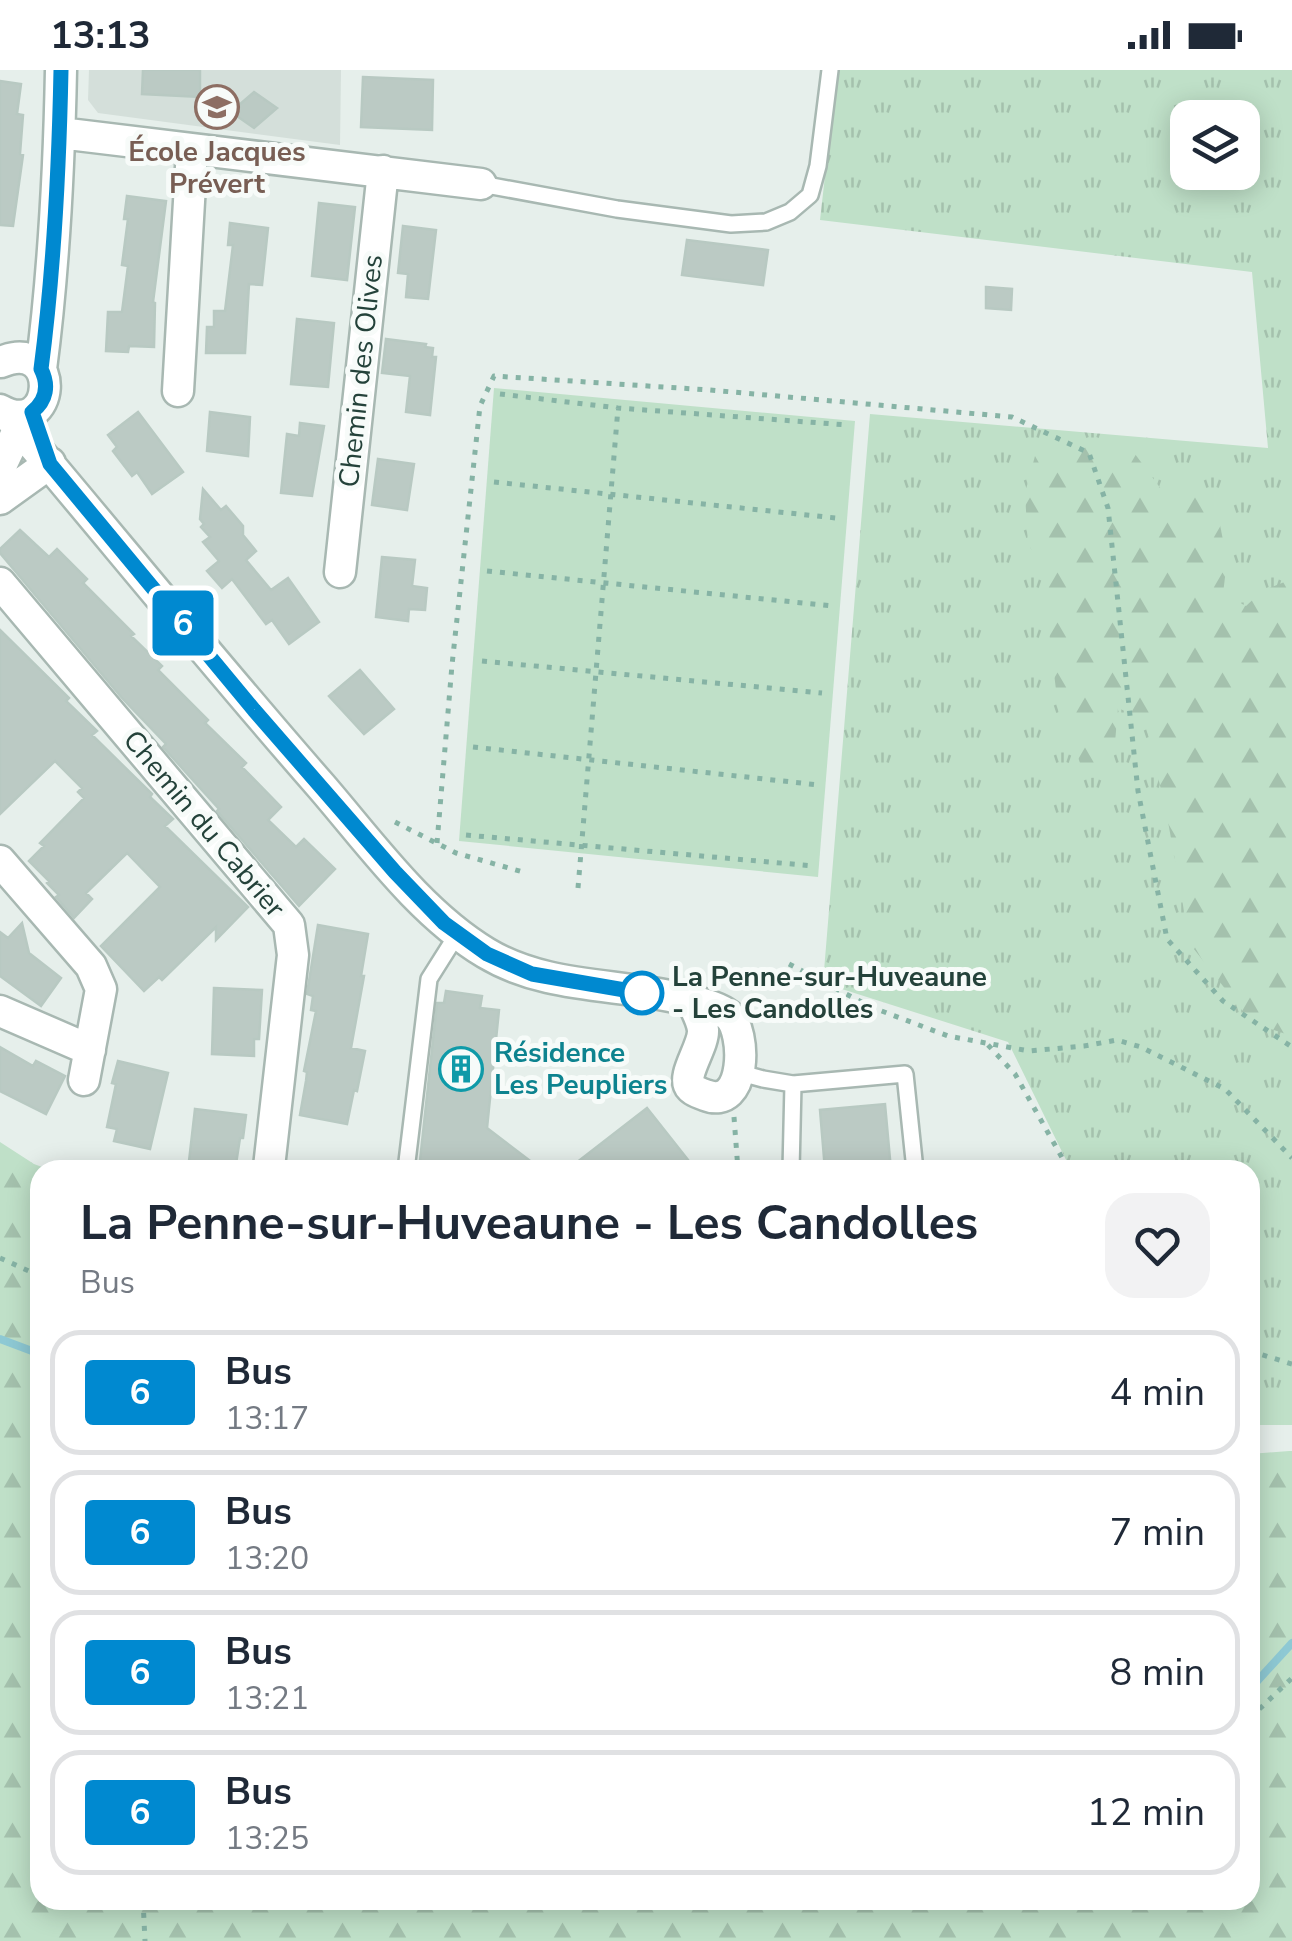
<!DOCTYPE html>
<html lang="fr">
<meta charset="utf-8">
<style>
body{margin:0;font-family:"Nunito Sans",sans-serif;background:#f2f2f3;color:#1f2937;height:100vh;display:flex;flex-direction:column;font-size:38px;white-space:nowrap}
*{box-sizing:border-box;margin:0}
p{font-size:32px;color:#747a83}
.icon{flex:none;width:55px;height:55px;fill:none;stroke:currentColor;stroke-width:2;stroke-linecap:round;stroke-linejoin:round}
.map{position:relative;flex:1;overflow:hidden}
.panel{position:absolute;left:30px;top:1090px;width:1230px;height:750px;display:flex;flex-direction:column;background:#fff;border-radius:30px;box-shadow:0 5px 25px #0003}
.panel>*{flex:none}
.badge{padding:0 20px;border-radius:8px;font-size:35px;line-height:65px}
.buttons{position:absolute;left:1170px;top:30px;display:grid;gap:20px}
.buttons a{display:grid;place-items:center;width:90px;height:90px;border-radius:20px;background:#fff;box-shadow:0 5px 25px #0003;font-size:50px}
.map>.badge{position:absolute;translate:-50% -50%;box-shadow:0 0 0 5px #fff}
.round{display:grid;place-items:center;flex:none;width:105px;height:105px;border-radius:30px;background:#f2f2f3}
.head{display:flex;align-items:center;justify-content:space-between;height:170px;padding:0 50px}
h1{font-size:48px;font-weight:700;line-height:75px}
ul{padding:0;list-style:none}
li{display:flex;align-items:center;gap:30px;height:125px;margin:0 20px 15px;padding:0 30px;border:5px solid #e0e1e3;border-radius:30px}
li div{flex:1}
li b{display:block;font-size:38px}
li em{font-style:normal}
li .badge{min-width:110px;font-weight:700;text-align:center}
.status{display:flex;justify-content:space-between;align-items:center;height:70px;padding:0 50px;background:#fff;direction:ltr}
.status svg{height:28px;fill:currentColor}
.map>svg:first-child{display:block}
.built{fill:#d4dfda}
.grass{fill:url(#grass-tufts);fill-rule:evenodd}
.forest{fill:url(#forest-firs)}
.green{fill:#bfe0c8}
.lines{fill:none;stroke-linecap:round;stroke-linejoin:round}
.stream{stroke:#8ec9d4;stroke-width:8}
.building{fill:#bbcac4;stroke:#b8c9c2;stroke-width:2.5}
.lane-casing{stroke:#a8b8b2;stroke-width:20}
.street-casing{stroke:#a8b8b2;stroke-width:35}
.path{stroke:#86b3a5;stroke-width:5;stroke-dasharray:5 8;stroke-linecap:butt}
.lane{stroke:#fff;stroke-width:15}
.street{stroke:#fff;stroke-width:30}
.line-casing{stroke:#fff;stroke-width:22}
.line{stroke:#0089d0;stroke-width:15}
.stop-dot{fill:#fff;stroke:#0089d0;stroke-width:5}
.labels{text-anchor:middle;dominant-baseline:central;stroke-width:10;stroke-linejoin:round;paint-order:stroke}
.education-label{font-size:28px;font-weight:bold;fill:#785e54;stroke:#f7fbf9}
.street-label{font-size:28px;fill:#24423a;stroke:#f7fbf9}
.stop-label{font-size:28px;font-weight:bold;fill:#24423a;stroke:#f7fbf9;text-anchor:start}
.culture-label{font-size:28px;font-weight:bold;fill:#0d838f;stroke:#f7fbf9;text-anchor:start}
</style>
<div class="status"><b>13:13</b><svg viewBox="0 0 49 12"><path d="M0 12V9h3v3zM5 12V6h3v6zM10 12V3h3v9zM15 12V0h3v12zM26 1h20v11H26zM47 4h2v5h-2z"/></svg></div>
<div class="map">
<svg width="1292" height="1871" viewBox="0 0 1292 1871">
<defs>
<pattern id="grass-tufts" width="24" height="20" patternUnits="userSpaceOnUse" patternTransform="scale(2.5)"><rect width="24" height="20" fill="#bfe0c8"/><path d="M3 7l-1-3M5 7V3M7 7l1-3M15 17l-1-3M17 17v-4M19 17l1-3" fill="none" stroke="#a4c1ad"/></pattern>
<pattern id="forest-firs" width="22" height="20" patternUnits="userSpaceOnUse" patternTransform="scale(2.5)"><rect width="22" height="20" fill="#bfe0c8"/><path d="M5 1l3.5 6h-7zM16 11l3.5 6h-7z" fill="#a4c1ad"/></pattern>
</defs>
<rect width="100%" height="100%" fill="#e6efeb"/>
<path class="built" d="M89,0H341L340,75L98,43L88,30Z"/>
<path class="grass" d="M837,0H1292V1355H1250V1100H1071L1008,972L823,913L870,344L1268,378L1252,202L820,150ZM1188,48H1242V102H1188Z"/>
<path class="forest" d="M1066,372L1100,374L1135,384L1161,419L1189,421L1216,435L1227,490L1223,524L1246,536L1262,521L1292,509V966L1252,953L1190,874L1167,746L1145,650L1118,638L1114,684L1106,707L1085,708L1075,678L1059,645L1046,536L1049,501L1028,475L1025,423L1035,386Z
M0,1072L34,1094L50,1100H40V1830H1250V1384L1289,1381H1292V1871H0Z"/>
<path class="green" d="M494,318L855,351L818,807L459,771Z"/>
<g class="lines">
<path class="stream" d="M0,1269L40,1284
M1250,1619L1292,1573"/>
</g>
<path class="building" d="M143,0H200V27L142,24Z
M363,7L433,10L432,60L361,57Z
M0,11L21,14L17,44L23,45L20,84L23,85L13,156L0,155Z
M254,22L277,38L254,58L231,42Z
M127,126L166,131L153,232L155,233L154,277L129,276L128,282L106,281L108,242H122L128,196L122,195L128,149H124Z
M319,133L355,137L347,210L312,206Z
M230,153L268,158L262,215L249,214L245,283H206L207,257H214V241H225L233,175H228Z
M403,156L436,160L428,229L406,227L408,204L398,203Z
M687,170L768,180L763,215L682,205Z
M986,217L1012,219L1011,240L986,238Z
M297,249L334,253L328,317L291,314Z
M386,269L426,274L425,277L433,278L432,287H436L430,345L406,342L410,306L382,303Z
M138,342L183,402L152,424L137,402L132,406L113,381L117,377L108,365Z
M210,342L250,347L248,386L207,381Z
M300,353L324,356L312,426L281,423L287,364L299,366Z
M378,389L414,394L407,440L372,435Z
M203,419L221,440L226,436L243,456V465L256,481L246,490L271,520L288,508L319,552L289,574L272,550L266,554L232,509L222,518L207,501L219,491L203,472L210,467L201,457L204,454L200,449Z
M20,460L49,487L57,479L87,509L83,513L134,564L131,566L162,596L158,600L208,650L205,653L246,693L242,697L281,737L268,750L296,777L304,769L335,799L299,836L217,741L219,739L163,677L166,674L122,628L0,483V479Z
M382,487L415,490L412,516L427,518L425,540L409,539L408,551L376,547Z
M0,560L69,628L66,631L97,661L92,665L152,724L150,727L173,749L165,756L248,837L216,870V857L162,910L159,907L144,921L101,876L160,817L127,783L86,823L92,829L74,848L56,827L59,825L47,813L49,811L29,791L44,776L40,773L84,728L78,722L82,718L55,691L0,744Z
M360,600L394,639L364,664L329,626Z
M22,853L29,883L61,908L41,936L0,906V862L8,868Z
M318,855L368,864L361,906H364L351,978L365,981L357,1021L354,1020L347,1054L300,1045L306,1011L307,1002L304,1001L316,941L311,940L313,926L307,924Z
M214,918L262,920L259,969H254V986L212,984Z
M446,921L482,926L480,938L499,940L487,1058L542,1100H419L437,933H444Z
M0,977L33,996L36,991L65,1006L46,1044L0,1021Z
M118,991L168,1003L150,1079L114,1071L117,1059L107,1057L116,1014L112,1013Z
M885,1034L891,1100H825L820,1040Z
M647,1038L696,1100H567Z
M195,1039L246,1045L243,1068H240L236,1094H231V1100H188Z"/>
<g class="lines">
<g class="lane-casing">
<path id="lane" d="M481,114L617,139L731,154L766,152L790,142L810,125L818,96L830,0
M741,1003L763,1009L793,1014L905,1004L915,1100
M406,1100L429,909L458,863
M791,1100L793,1014"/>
</g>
<g class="street-casing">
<path id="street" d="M60,63L481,114
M41,299C54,200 59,100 61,0
M178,321L192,80
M0,340C56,371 63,266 1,292
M7,344C112,468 214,594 321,716C371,774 420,843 486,883C549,921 624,912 692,931
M0,398L19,358
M0,429L50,393
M340,502L383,101
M0,513L289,855L293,885L269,1097
M0,791L91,896L101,919L84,1010
M692,931C703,934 718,937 728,945C747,961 747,1042 705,1025C702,1024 692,1020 691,1018C680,1007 704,977 703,960C702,950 696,940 692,931Z
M0,941L90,980"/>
</g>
<path class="path" d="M500,324L618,338L848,355
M494,412L836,448
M487,501L833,536
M482,591L822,623
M473,677L819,715
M395,752L456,783L523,802
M466,765L814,796
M437,773L452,595L480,336L494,306L710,320L1012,347L1089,383L1108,438L1138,721L1167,869L1223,931L1292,977
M578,818L618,338
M789,894L871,937L948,966L1029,981L1084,976L1117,970L1141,977L1225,1019L1292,1088
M988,975L1015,1004L1069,1100
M734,1047L738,1100
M0,1188L40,1206
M1250,1281L1292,1294
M1250,1648L1292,1608
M143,1830L145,1871"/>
<use href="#lane" class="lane"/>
<use href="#street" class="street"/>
</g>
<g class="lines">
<g class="line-casing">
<path id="line" d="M61,0C59,100 54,200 41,299C49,315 47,330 32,342L50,394L254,640L395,802L444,853L487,884L532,904L642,923"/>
</g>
<use href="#line" class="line"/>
</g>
<defs>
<g id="school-ring" transform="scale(2.25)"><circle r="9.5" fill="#f7fbf9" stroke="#8d6e63" stroke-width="1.5"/><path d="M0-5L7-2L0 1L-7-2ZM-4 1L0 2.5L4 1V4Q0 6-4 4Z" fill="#8d6e63"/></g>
<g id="building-ring" transform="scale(2.25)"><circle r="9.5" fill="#f7fbf9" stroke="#0f9aa8" stroke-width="1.5"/><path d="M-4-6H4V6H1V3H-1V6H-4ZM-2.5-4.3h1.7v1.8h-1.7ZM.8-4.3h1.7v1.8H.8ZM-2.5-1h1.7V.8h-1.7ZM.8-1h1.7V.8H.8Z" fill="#0f9aa8"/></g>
</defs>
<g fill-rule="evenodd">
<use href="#school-ring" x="217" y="37"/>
<use href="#building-ring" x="461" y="999"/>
</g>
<circle class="stop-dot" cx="642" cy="923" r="20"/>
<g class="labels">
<g class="education-label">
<text x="217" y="82">École Jacques<tspan x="217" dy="32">Prévert</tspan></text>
</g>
<g class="street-label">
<text transform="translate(361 301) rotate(-84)">Chemin des Olives</text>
<text transform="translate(204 754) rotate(50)">Chemin du Cabrier</text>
</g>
<g class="stop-label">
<text x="672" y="907">La Penne-sur-Huveaune<tspan x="672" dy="32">- Les Candolles</tspan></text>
</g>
<g class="culture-label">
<text x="494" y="983">Résidence<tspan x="494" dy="32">Les Peupliers</tspan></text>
</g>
</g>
</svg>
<div class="buttons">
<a><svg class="icon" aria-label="layers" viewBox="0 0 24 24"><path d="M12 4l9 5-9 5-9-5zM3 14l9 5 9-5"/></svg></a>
</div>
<b class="badge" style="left:183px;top:553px;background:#0089d0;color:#fff">6</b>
<section class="panel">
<div class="head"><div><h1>La Penne-sur-Huveaune - Les Candolles</h1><p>Bus</p></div><a class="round"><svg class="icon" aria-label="heart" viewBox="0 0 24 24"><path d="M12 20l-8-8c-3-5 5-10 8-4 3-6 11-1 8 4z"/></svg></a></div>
<ul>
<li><span class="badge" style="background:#0089d0;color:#fff">6</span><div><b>Bus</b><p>13:17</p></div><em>4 min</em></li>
<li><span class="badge" style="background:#0089d0;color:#fff">6</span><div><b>Bus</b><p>13:20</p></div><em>7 min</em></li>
<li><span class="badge" style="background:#0089d0;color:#fff">6</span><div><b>Bus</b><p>13:21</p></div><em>8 min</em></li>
<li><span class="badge" style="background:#0089d0;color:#fff">6</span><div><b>Bus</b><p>13:25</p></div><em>12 min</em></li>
</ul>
</section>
</div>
